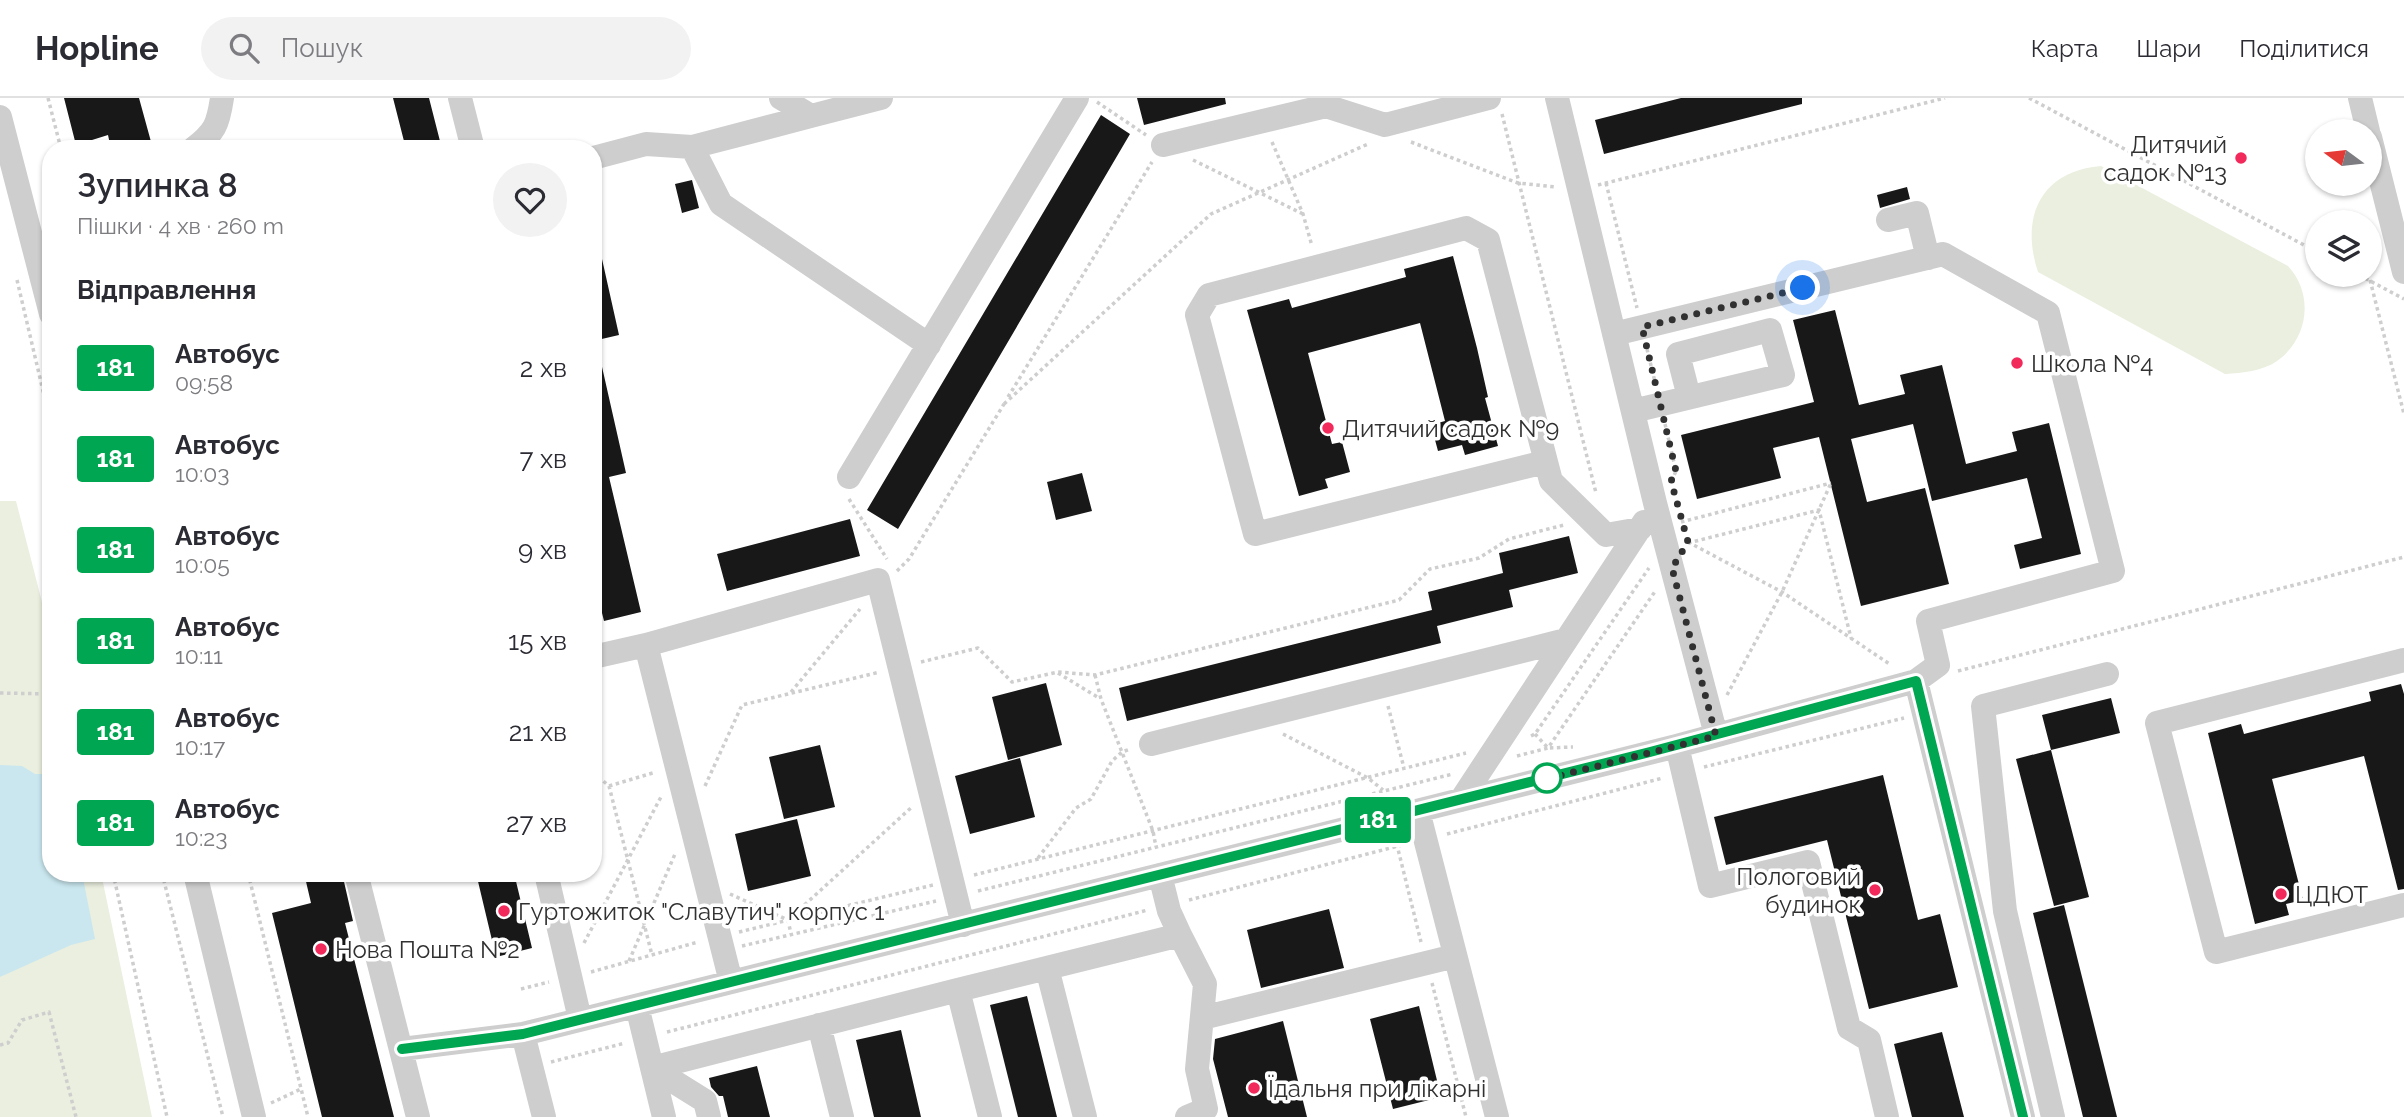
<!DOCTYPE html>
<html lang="uk">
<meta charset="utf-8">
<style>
body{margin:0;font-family:Raleway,sans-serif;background:#f2f2f3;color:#2b2b33;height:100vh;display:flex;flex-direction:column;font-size:26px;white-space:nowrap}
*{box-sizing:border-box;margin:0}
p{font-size:23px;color:#7c7c81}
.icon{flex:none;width:38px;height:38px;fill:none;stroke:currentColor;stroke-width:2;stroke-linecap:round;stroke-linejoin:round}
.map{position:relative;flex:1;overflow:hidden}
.panel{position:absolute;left:42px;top:42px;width:560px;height:742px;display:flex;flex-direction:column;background:#fff;border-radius:28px;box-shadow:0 2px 5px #0004}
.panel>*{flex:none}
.badge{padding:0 14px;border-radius:5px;font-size:24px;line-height:46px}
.needle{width:46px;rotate:285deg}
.tools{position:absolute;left:2305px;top:21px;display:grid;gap:14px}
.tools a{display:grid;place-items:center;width:77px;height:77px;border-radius:50%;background:#fff;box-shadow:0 2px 5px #0004;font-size:35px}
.you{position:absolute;width:35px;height:35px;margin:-18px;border:5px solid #fff;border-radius:50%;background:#1a73e8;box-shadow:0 0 0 10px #1a73e833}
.map>.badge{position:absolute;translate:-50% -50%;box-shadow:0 0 0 4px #fff}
h2{padding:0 35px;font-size:26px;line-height:63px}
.round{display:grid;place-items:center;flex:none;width:74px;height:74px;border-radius:37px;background:#f2f2f3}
.overview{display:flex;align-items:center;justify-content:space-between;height:119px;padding:0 35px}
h1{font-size:33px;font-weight:600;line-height:52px}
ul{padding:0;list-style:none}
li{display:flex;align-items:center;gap:21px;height:91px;padding:0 35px}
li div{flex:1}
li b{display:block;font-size:26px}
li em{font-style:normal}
li .badge{min-width:77px;font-weight:700;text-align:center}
header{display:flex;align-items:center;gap:42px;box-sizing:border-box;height:98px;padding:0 35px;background:#fff;border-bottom:2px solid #e1e1e2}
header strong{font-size:33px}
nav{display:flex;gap:38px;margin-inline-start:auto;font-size:24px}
.search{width:490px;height:63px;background:#f2f2f3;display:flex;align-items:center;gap:18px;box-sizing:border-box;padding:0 24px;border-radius:38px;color:#7c7c81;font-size:26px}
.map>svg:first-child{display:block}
.green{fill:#eaefdf}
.water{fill:#cae7ef}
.building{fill:#181818}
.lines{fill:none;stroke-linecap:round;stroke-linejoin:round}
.path{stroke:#cecece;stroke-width:3.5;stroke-dasharray:3.5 3.5;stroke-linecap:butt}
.minor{stroke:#cecece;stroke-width:24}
.line-casing{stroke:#fff;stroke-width:16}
.line{stroke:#00a651;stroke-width:10}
.walk{stroke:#313131;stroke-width:7;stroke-dasharray:0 12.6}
.poi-dot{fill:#f12a5b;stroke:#fff;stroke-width:2.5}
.stop-dot{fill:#fff;stroke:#00a651;stroke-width:3.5}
.labels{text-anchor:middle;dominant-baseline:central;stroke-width:7;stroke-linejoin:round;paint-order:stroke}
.poi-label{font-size:24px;fill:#313131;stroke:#fff;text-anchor:start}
</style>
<header>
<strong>Hopline</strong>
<div class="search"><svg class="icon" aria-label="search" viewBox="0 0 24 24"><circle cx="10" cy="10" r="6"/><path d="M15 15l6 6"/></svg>Пошук</div>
<nav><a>Карта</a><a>Шари</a><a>Поділитися</a></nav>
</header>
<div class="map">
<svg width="2404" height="1019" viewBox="0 0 2404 1019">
<rect width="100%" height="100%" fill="#fff"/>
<path class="green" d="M2101,68L2288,168C2314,196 2309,240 2277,263C2263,273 2242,275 2225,276L2038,174C2020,120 2040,73 2101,68Z
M0,403H16L51,539V775H101L152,1019H0Z"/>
<path class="water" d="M0,667L22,668L35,676H51V775H82L95,841L71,847L0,879Z"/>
<path class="building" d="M64,0H139L153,51H111L108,37L76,47Z
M393,0H429L442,51H406Z
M1137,0H1225L1226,6L1144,27Z
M1681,0H1802V6L1604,56L1595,22Z
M1101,17L1130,36L898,431L867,412Z
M692,82L699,110L682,115L675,86Z
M1907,89L1910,101L1880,110L1877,97Z
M600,152L619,237L593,243V153Z
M1453,158L1477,250L1488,299L1485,300L1498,348L1465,357L1462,347L1438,353L1431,327L1445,323L1420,225L1308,255L1332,346L1342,344L1350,374L1325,381L1328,390L1299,398L1247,212L1289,201L1292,210L1406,179L1404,171Z
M1835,212L1859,307L1905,296L1900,277L1942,267L1966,366L2017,353L2012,334L2049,325L2081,456L2020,471L2014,447L2042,440L2027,380L1932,403L1913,326L1851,341L1867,404L1925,390L1949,486L1861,508L1819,339L1773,350L1781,380L1697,401L1681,337L1814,304L1793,222Z
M593,260H600L626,375L609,379L641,514L604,523L593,479Z
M1082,375L1092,413L1056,422L1047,384Z
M850,421L860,458L727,493L717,456Z
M1569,438L1578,475L1509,492L1513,509L1437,528L1441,545L1127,623L1119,590L1432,512L1428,494L1503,475L1499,455Z
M1046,585L1062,647L1008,662L992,599Z
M2401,586L2404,596V791L2398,792L2364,658L2272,681L2303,802L2286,806L2289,817L2255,826L2208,635L2241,626L2244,636L2371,603L2369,594Z
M2111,600L2120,635L2051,652L2042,617Z
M820,647L835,709L784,721L769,659Z
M2051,652L2089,799L2054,808L2016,661Z
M1020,660L1035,719L970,736L955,678Z
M1883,677L1918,822L1940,816L1958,889L1869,911L1827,742L1726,767L1714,719Z
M797,721L811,778L748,793L735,736Z
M304,775H342L353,823L345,825L394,1019H322L272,815L311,805Z
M476,775H514L532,850L496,859Z
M2064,807L2117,1019H2083L2033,815Z
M1329,811L1344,870L1261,890L1247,832Z
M1027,898L1057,1019H1018L990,907Z
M1419,908L1441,999L1393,1011L1370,921Z
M1283,923L1307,1019H1228L1213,961L1215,941Z
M901,932L921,1019H874L856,942Z
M1942,934L1964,1019H1912L1894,946Z
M757,968L770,1019H728L723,998H719L711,989L709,980Z"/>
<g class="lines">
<path class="path" d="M48,0L61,51
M2029,0L2317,154
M1097,4L1146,37
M1502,16L1596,395
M1272,44L1303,116L1312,148
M1411,44L1518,85L1556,89
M1193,62L1303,116
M1606,85L1637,210
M1598,87L1945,0
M2359,177L2404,201
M17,182L51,327
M2370,182L2404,316
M1647,251L1655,284
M1008,299L1152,64
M1004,306L1211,116L1368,46
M1665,326L1676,373L1672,382
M849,401L887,461
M1681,424L1831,385
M1688,444L1782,494L1891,567
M1688,445L1819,412L1851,540
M897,473L909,461L1004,306
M921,564L978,550L1012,584L1058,574L1095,577L1399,502L1430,471L1479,460L1509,441L1564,427
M1958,573L2404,459
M1058,575L1099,600
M1095,577L1101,601L1153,733L1156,749
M791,594L860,511
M0,595L51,596
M1727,597L1782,494L1831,385
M1388,608L1404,670
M1283,636L1368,680L1383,692
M1535,636L1548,650L1573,649
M1531,638L1535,636L1649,470
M1517,658L1548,650L1656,492
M1704,669L1904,620
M593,674L609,688L652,857
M609,688L656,674
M705,688L742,607L880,574
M1447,736L1663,680
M1395,739L1421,844
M1038,760L1076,710L1091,701L1112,663L1122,654L1130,651
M113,775L167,1019
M162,775L223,1019
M248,775L308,1019
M974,777L1466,655
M978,793L1453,676
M730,796L788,822L791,836
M1189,802L1406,746
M789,821L913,708
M739,834L933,787
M584,845L662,697
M742,848L936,803
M629,863L675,756
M591,874L698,844
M1432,885L1466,1019
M521,891L549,884
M667,934L1148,812
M0,947L8,945L22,922L49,914L76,1019
M551,964L625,945
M271,1005L301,991"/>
<path class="minor" d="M460,0L473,51
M781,0L811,18L881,0
M1557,0L1655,405L1716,637
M2360,0L2368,33
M0,19L51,216
M2370,39L2404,174
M1163,47L1326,8L1385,27L1489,0
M692,49L721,106L929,247
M193,51C215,34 218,27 222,0
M593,60L646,46L692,49L811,18
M1888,122L1917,115L1928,160
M1614,236L1943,156L2048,215L2113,473L1928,523L1938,567L1916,583
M1633,313L1783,277L1770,232L1678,256L1689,299
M1545,364L1255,436L1197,217L1209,197L1466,130L1488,142L1551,383L1606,437L1640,431
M849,379L1077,0
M593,559L646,547
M2404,562L2157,625L2216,854L2404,807
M1151,646L1566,542
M1677,648L1710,788L1808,764L1849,930L1869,942L1887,1019
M1461,702L1644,424
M1418,713L1497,1019
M195,775L254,1019
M356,775L418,1019
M546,775L580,921
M1180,837L1205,886L1197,971L1206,1011L1187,1019
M1047,870L1180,837L1169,813L1160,777
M731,884L646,547L878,482L963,827
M958,892L1047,870L1085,1019
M637,908L664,1019
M1202,920L1455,858
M819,927L842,1019
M523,936L544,1019
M402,951L523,936L1677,648L1916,583L2023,1019
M709,1019L705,1003L652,970L958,892L990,1019
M2053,1019L2005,813L1983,608L2107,576"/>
</g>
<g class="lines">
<g class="line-casing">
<path id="line" d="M402,951L523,936L1650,654L1916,583L2023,1019"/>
</g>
<use href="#line" class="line"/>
<path class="walk" d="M1547,680L1542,682L1716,638L1672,470L1688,444L1671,383L1676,373L1642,229L1803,190"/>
</g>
<g class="poi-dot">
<circle cx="2241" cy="60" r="7"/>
<circle cx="2017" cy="265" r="7"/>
<circle cx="1328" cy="330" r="7"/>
<circle cx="1875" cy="792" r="7"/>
<circle cx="2281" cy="796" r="7"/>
<circle cx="504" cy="813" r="7"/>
<circle cx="321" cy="851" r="7"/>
<circle cx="1254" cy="990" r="7"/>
</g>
<circle class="stop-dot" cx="1547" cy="680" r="14"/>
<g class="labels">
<g class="poi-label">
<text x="2227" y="46" text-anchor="end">Дитячий<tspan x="2227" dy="28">садок №13</tspan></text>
<text x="2031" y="265">Школа №4</text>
<text x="1342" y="330">Дитячий садок №9</text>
<text x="1861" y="778" text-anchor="end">Пологовий<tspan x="1861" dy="28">будинок</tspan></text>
<text x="2295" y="796">ЦДЮТ</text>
<text x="518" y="813">Гуртожиток "Славутич" корпус 1</text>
<text x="335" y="851">Нова Пошта №2</text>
<text x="1268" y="990">Їдальня при лікарні</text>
</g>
</g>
</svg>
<div class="tools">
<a><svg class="needle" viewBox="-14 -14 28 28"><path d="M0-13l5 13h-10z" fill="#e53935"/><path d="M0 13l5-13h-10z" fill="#7c7c81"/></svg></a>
<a><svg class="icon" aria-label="layers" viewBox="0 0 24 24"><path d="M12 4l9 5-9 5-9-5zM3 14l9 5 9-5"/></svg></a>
</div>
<div class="you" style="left:1803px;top:190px"></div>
<b class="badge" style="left:1378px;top:722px;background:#00a651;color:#fff">181</b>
<section class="panel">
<div class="overview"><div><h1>Зупинка 8</h1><p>Пішки · 4 хв · 260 m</p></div><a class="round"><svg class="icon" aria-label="heart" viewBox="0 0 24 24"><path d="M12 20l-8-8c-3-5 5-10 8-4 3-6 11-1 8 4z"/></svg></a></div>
<h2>Відправлення</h2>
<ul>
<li><span class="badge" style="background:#00a651;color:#fff">181</span><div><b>Автобус</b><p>09:58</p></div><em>2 хв</em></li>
<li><span class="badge" style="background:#00a651;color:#fff">181</span><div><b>Автобус</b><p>10:03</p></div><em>7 хв</em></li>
<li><span class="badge" style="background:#00a651;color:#fff">181</span><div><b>Автобус</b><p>10:05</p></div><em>9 хв</em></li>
<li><span class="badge" style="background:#00a651;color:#fff">181</span><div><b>Автобус</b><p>10:11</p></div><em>15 хв</em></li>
<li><span class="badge" style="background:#00a651;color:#fff">181</span><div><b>Автобус</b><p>10:17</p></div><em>21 хв</em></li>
<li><span class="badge" style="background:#00a651;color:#fff">181</span><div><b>Автобус</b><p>10:23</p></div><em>27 хв</em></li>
</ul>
</section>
</div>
